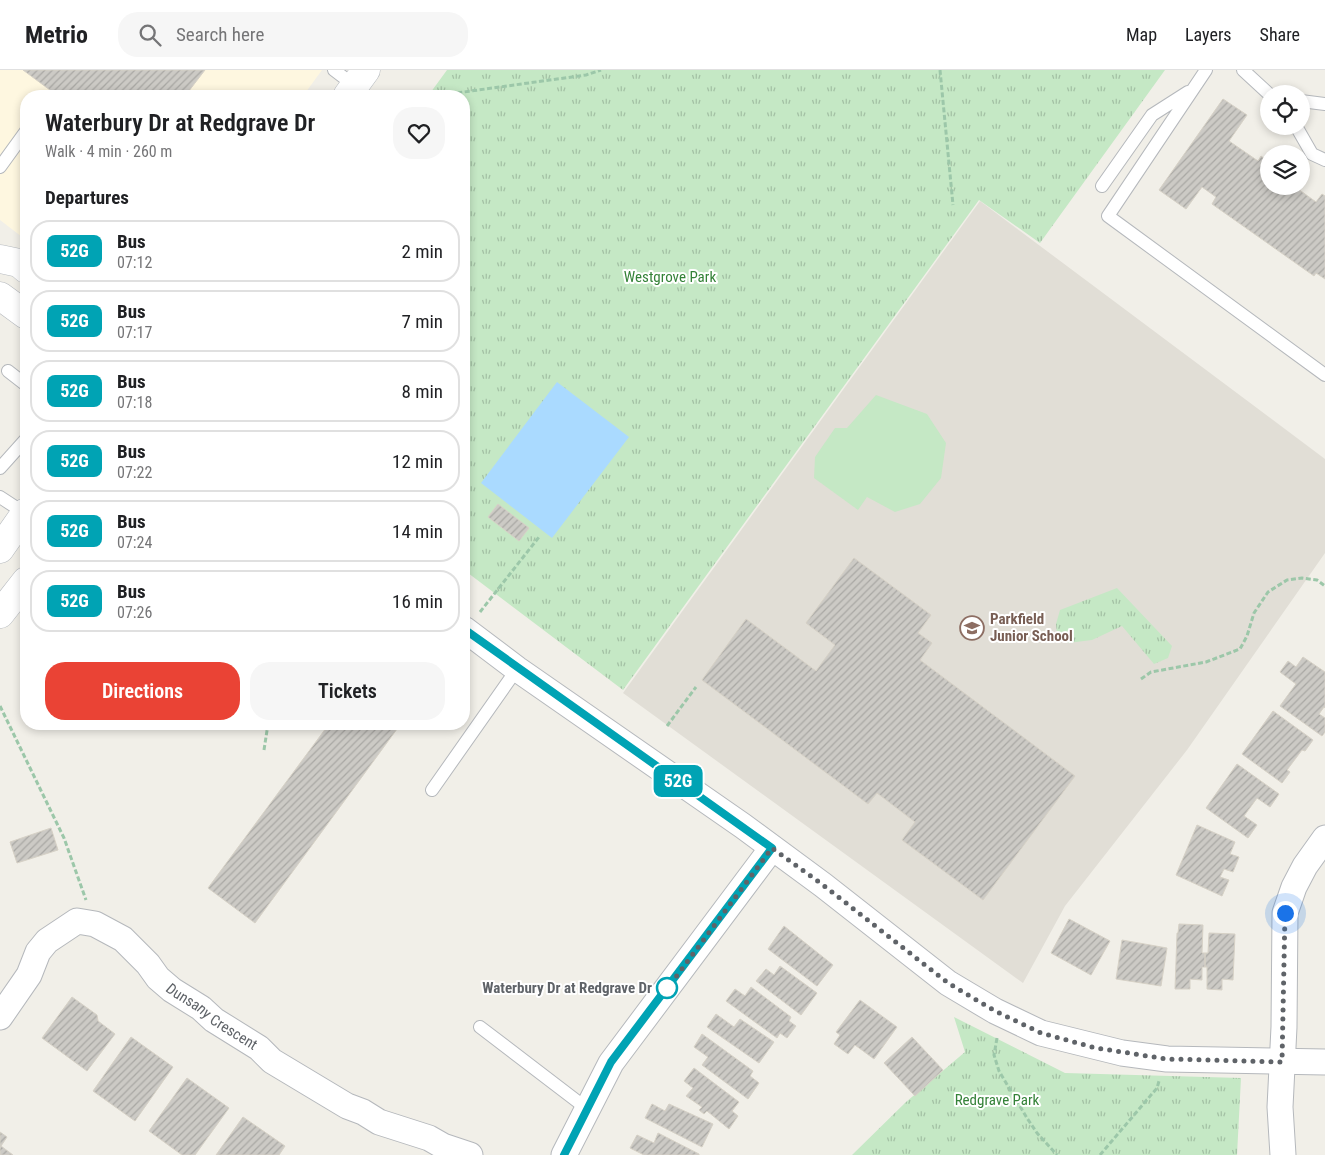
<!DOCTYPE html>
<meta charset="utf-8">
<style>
body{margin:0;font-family:"Roboto Condensed",sans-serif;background:#f6f6f6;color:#202124;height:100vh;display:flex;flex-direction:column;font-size:19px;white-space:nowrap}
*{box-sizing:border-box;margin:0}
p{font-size:16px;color:#757577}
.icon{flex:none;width:28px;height:28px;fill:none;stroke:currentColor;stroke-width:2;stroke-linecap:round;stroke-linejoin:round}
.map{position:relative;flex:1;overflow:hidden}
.drawer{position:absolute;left:20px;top:20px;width:450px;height:640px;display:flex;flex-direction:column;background:#fff;border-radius:20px;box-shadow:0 2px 8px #0003}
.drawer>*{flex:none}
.badge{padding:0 10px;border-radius:8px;font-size:18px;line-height:32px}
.controls{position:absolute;left:1260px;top:15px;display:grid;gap:10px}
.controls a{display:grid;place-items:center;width:50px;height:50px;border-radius:50%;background:#fff;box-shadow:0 2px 8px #0003;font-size:25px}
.you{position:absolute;width:25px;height:25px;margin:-12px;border:4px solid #fff;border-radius:50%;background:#1a73e8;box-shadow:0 0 0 8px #1a73e833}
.map>.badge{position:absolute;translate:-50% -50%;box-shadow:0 0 0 2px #fff}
h2{padding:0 25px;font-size:19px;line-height:45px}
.round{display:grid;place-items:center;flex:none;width:52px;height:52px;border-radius:20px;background:#f6f6f6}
.overview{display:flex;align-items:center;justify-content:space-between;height:85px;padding:0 25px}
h1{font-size:24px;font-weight:600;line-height:38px}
.cta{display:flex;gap:10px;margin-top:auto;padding:10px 25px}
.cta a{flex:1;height:58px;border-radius:20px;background:#ea4335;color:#fff;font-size:20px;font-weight:600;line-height:58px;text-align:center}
.cta a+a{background:#f6f6f6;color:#202124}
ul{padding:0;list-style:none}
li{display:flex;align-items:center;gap:15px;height:62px;margin:0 10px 8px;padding:0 15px;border:2px solid #e0e0e0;border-radius:20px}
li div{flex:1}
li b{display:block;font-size:19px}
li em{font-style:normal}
li .badge{min-width:55px;font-weight:700;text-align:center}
header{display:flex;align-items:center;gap:30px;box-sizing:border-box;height:70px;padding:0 25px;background:#fff;border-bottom:1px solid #e0e0e0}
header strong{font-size:24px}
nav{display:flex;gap:28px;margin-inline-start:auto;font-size:18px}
.search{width:350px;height:45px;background:#f6f6f6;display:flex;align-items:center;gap:12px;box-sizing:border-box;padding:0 18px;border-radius:20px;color:#757577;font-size:19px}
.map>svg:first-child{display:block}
.commercial{fill:#fef7e0}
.education{fill:#e1ded6}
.green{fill:#c5e8c5}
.park{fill:url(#park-tufts)}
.water{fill:#aadaff}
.building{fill:url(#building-hatch);stroke:#d6d1c6}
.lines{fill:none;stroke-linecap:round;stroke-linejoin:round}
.lane-casing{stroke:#b5b8bc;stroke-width:14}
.street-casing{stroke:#b5b8bc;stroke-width:27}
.secondary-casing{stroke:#b6babf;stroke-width:29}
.path{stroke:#9cc7a9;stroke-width:3;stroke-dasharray:5 2.5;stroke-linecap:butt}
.lane{stroke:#fff;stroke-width:12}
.street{stroke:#fff;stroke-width:25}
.secondary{stroke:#fff;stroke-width:28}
.line-casing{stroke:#fff;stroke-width:11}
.line{stroke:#00a3b4;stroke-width:8}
.walk{stroke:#5f6368;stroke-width:5;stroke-dasharray:0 9}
.stop-dot{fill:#fff;stroke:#00a3b4;stroke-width:2.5}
.labels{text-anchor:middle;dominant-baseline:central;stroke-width:4;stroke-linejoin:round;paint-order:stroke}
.park-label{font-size:15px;fill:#348238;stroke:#fff}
.education-label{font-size:15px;font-weight:bold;fill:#785e54;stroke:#fff;text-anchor:start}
.stop-label{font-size:15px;font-weight:bold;fill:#5f6368;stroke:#fff;text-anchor:end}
.street-label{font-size:15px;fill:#5f6368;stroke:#fff}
</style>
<header>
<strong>Metrio</strong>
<div class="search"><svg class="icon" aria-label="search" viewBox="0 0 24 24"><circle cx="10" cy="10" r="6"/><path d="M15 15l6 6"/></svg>Search here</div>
<nav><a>Map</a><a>Layers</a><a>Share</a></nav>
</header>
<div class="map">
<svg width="1325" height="1085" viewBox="0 0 1325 1085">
<defs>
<pattern id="park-tufts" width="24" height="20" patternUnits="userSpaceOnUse" patternTransform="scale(1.25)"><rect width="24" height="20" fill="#c5e8c5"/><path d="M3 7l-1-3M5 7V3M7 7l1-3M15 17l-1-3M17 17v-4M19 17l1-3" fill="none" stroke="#a3c0a4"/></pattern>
<pattern id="building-hatch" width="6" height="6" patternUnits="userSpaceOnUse" patternTransform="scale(1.25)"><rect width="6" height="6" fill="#cccac5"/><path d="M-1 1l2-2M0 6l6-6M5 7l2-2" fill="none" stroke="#a9a8a4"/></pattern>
</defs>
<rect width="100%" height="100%" fill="#f1efe8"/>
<path class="commercial" d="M0,0H322L303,26H26V170L0,150Z"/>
<path class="education" d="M980,131L1325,389V483L1187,680L1065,836L1023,913L623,623Z"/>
<path class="green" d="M876,325L927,344L946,373L941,408L920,434L895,442L867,427L858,440L814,408L815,387L835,358H847Z"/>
<path class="park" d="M447,0H1165L1040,173L979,130L623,620L464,500V26H428Z
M1117,518L1172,576L1168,588L1154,594L1122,556L1092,570L1068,573L1057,564L1056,554L1060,540Z
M954,947L1065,1003L1241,1008L1237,1085H852L906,1032L965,982Z"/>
<path class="water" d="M557,312L629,367L552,468L481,413Z"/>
<path class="building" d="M23,0H205L185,26H58Z
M1223,29L1247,45L1229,71L1258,91L1261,86L1269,92V116H1294L1316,132L1322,124L1325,126V209L1316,203L1314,206L1212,134L1216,127L1202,117L1186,139L1159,120Z
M498,434L529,458L519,471L488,447Z
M854,488L931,545L918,563L932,573L920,590L1075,706L983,830L902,770L915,752L877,723L868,734L702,610L746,549L816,601L835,575L806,553Z
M1303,587L1325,602V638L1324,637L1319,644L1325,648V662L1322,666L1280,636L1296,614L1280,602L1288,591L1296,597Z
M1273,641L1313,670L1305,681L1302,680L1287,700L1290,702L1282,713L1242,684Z
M329,654H390L397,659L255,853L208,818Z
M1237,694L1279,724L1270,737L1257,728L1244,746L1257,755L1248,768L1206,738Z
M1197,755L1235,772L1230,784L1239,787L1233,802L1224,799L1220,807L1229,810L1222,826L1176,805Z
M51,758L58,780L17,793L10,772Z
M1069,849L1110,871L1091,905L1051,883Z
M1179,854L1203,855L1202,883H1205V897H1202V910L1190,909V919H1175L1177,863H1178Z
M784,856L833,895L817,916L768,879Z
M1209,863L1235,864L1233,910L1222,909V920L1207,919V897H1205V883H1208Z
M1122,870L1167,878L1161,916L1116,909Z
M780,896L817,923L801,945L756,911L766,899L774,905Z
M751,917L791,947L789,951L796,956L787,968L780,963L777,968L726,931L735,919L745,926Z
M72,927L97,945L98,951L115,964L87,1001L42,968Z
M860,930L897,957L874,989L855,975L848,984L834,974L840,965L836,962Z
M716,944L734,957L740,949L774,972L759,993L707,957Z
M702,964L753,1001L750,1006L759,1013L748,1029L702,995L708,987L694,977Z
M131,967L173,997L135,1051L93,1021Z
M912,967L943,1000L915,1026L884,993Z
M694,998L739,1032L732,1041L738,1046L729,1059L707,1041L704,1044L699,1040L702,1037L686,1026L693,1018L684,1011Z
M187,1008L229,1038L195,1085H182L149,1061Z
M652,1034L665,1041L669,1034L713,1054L702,1077L645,1048Z
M243,1047L285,1076L279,1085H216Z
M0,1062L7,1067L1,1076L13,1085H0Z
M658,1063L699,1084V1085H644L630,1078L637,1065L654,1073Z"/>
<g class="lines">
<g class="lane-casing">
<path id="lane" d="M334,0L355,16
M1206,0L1108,146L1325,305
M1243,0L1269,24
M1301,31L1325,34
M1296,56L1312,84L1325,90
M0,97L26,61
M1102,116L1152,45L1188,22
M8,301L26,315
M0,398L26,369
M0,427L26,444
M432,720L517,599
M480,957L586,1038"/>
</g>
<g class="street-casing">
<g id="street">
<path d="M464,559L517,599L743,756L823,815L948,913L995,941L1041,963L1122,983L1167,989L1325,992"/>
<path id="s1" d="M0,947L29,905L38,882L47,871L77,851L95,854L123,869L148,894L158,908L172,920L201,938L214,950L259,978L272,991L347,1036L363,1042L379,1052L429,1068L443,1076L470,1085"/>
<path d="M564,1085L611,993L772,778"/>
<path d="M1283,1085L1280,1037L1284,957L1285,843L1294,817L1305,796L1325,768"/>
</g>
</g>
<g class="secondary-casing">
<path id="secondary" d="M347,26L366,0
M0,189L19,193L26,199
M0,226L26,245
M0,479L26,442
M0,544L26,511"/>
</g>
<path class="path" d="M940,0L953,135
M435,26L586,5L601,0
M480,542L539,467
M1141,609L1151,602L1206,592L1240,579L1247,566L1254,543L1268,522L1287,510L1302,508L1317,510L1325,516
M0,636L64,768L86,830
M667,656L696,617
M264,680L268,654
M997,968L994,985L999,1001L1027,1048L1037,1063L1057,1085
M1100,1085L1157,1018L1159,1011"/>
<use href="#lane" class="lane"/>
<use href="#street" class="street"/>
<use href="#secondary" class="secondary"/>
</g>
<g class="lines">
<g class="line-casing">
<path id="line" d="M464,559L772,778L611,992L564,1085"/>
</g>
<use href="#line" class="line"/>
<path class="walk" d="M667,918L664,923L772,778L823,815L948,913L995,941L1041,963L1096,978L1167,989L1282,992L1285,843"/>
</g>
<defs>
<g id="school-ring" transform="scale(1.25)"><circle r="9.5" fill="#fff" stroke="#8d6e63" stroke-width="1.5"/><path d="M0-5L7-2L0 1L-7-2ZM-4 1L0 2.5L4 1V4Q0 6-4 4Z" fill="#8d6e63"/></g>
</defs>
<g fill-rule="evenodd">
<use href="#school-ring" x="972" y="558"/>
</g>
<circle class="stop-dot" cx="667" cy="918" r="10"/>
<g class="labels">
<g class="park-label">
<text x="670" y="207">Westgrove Park</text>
<text x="997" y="1030">Redgrave Park</text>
</g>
<g class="education-label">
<text x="990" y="549">Parkfield<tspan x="990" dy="17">Junior School</tspan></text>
</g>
<g class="stop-label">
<text x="652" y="918">Waterbury Dr at Redgrave Dr</text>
</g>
<g class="street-label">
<text stroke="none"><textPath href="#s1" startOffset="295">Dunsany Crescent</textPath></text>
</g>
</g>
</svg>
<div class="controls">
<a><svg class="icon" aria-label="locate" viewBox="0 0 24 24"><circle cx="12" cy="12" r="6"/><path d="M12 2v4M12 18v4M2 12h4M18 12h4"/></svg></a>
<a><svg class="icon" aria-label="layers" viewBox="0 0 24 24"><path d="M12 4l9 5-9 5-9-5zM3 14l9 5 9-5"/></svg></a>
</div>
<div class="you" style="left:1285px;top:843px"></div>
<b class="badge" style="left:678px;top:711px;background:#00a3b4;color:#fff">52G</b>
<section class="drawer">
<div class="overview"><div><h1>Waterbury Dr at Redgrave Dr</h1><p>Walk · 4 min · 260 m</p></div><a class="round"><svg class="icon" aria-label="heart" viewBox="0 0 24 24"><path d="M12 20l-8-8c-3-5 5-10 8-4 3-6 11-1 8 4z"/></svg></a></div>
<h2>Departures</h2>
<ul>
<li><span class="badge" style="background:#00a3b4;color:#fff">52G</span><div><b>Bus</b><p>07:12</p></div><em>2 min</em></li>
<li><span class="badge" style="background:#00a3b4;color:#fff">52G</span><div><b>Bus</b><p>07:17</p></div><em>7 min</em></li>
<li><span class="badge" style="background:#00a3b4;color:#fff">52G</span><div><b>Bus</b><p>07:18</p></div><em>8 min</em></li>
<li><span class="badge" style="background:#00a3b4;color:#fff">52G</span><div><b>Bus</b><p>07:22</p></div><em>12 min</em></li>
<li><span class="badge" style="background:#00a3b4;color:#fff">52G</span><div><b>Bus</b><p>07:24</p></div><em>14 min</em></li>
<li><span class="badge" style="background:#00a3b4;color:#fff">52G</span><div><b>Bus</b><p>07:26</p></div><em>16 min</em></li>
</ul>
<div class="cta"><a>Directions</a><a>Tickets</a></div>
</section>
</div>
